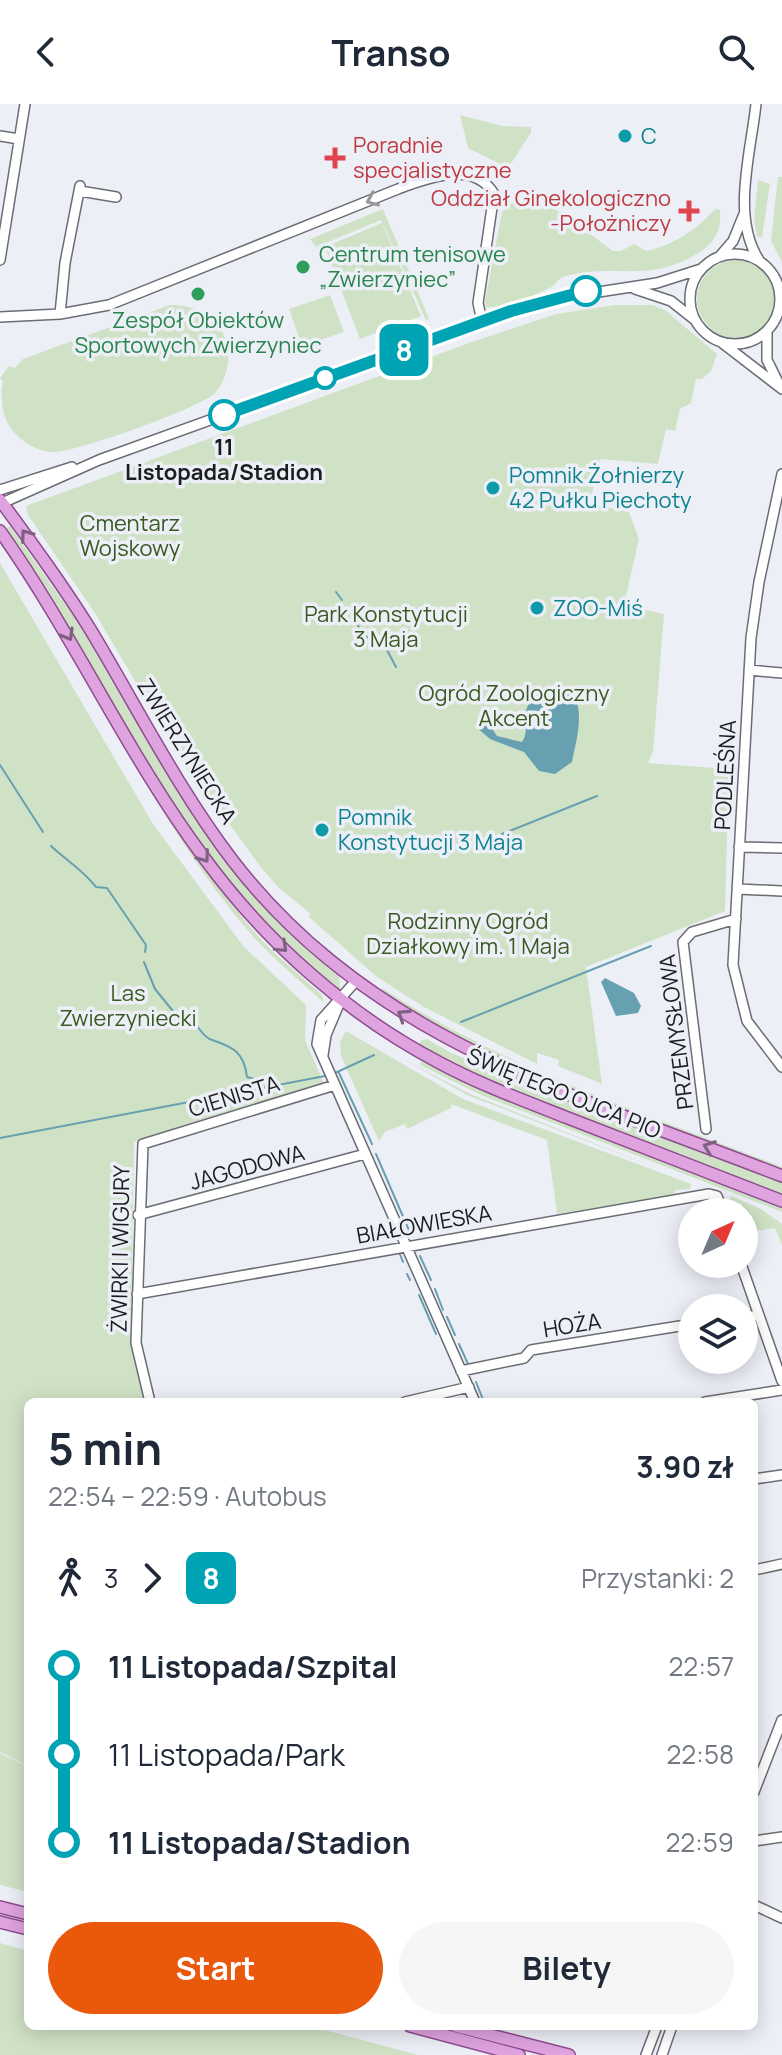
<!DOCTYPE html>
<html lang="pl">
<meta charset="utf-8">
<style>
body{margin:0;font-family:Manrope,sans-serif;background:#f6f6f7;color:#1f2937;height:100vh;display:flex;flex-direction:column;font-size:30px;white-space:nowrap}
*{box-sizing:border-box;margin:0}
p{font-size:26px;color:#747a83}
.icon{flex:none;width:44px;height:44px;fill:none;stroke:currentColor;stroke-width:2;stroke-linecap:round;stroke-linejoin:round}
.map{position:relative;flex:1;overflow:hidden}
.drawer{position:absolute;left:24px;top:1294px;width:734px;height:632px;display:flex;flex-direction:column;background:#fff;border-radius:12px;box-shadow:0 4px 20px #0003}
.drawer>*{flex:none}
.badge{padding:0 16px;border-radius:12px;font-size:28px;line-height:52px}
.needle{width:52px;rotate:44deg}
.fabs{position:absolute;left:678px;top:1094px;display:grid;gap:16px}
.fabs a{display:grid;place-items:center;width:80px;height:80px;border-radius:50%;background:#fff;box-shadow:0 4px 20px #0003;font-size:40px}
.map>.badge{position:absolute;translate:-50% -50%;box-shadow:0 0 0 4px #fff}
.legs{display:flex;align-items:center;gap:12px;height:88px;padding:0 24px;font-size:26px}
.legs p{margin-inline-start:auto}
.summary{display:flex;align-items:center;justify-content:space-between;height:136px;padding:0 24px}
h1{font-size:44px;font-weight:700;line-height:60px}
.primary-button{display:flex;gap:16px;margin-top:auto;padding:16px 24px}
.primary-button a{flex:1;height:92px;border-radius:48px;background:#ea580c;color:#fff;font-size:32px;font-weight:700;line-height:92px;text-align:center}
.primary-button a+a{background:#f6f6f7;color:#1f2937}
ul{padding:0 24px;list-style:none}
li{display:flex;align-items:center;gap:28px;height:88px;font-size:30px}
li i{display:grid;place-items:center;width:12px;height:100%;margin:0 10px;background:currentColor}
li i::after{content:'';width:20px;height:20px;margin:-10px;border:6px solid;border-radius:50%;background:#fff}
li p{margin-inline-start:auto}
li:first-child i{background:linear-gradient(#0000 50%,currentColor 0)}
li:last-child i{background:linear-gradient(currentColor 50%,#0000 0)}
header{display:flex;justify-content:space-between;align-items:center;height:104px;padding:0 24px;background:#fff;font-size:36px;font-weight:700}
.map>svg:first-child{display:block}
.green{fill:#d0e2c6}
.water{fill:#67a0b1}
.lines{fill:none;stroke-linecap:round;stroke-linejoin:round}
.stream{stroke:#67a0b1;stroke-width:2}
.minor-casing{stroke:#6b6d74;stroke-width:12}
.major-casing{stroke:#8d4c8e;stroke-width:14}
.minor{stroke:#fff;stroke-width:9}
.major{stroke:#dfa3df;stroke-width:11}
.oneway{stroke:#99999b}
.oneway2{stroke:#7e6080}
.line-1-casing{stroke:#fff;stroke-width:18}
.line-1{stroke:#00a3b4;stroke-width:12}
.culture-dot{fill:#0f9aa8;stroke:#edeff7;stroke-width:3}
.health-dot{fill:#e0444e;stroke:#edeff7;stroke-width:3}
.leisure-dot{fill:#2e9e5b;stroke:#edeff7;stroke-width:3}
.stop-1-dot{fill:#fff;stroke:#00a3b4;stroke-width:4}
.labels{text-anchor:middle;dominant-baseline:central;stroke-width:7;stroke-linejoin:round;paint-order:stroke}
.culture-label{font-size:22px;fill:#0d838f;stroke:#edeff7;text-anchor:start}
.health-label{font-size:22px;fill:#be3a42;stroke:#edeff7;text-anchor:start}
.leisure-label{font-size:22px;fill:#27864d;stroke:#edeff7;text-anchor:start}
.stop-label{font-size:22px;font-weight:bold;fill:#1c1d20;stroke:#edeff7}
.park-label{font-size:22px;fill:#385a20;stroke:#edeff7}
.street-label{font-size:22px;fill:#1c1d20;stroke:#edeff7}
</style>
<header><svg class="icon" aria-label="back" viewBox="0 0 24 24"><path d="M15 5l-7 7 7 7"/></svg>Transo<svg class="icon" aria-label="search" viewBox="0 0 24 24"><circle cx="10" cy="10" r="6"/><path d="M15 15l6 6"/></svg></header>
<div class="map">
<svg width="782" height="1951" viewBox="0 0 782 1951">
<rect width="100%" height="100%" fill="#edeff7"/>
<path class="green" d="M460,11L502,22L531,23V29L510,61L504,62L468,44Z
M778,73H782V158L771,137Z
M758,76L770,80L762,133H757L754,114Z
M517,94C552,94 586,128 613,147H621L634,140L646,147C672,142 698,125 715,105L720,106C722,128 714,140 695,151C645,180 612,158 563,173C557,175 556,182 549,184C537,191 498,206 486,203L485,197L502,108Z
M383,105L429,215L426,216L381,116L316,143L310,135Z
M382,119L421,212L360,235L325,143Z
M697 195a39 39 0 1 1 78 0a39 39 0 1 1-78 0Z
M330,191L344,228L302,242L289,205Z
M170,201C193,201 215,209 224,232C232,250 229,273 215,289C201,304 70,351 50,348C29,345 7,328 3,306C2,296 0,287 3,278L0,274L9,262L15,264L23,255Z
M615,201H652L665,206L717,250L711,267L702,275H696L691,299L680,305L675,327L666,325L658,360L600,355L590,399L629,408L639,435L624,501L664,510L653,648L648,659L729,665L725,807L586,863L602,980L558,962L559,956L537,949V960L424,903L377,873L309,813L310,809L278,783L260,762L203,684L196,680L95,509L28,411L26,402L469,239L556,210Z
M10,422L89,534L219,748L286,824L339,871L340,885C327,882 313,865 302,856C170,739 106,567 5,425Z
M0,459L153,720L244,843L306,901L305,936L325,982L134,1038L131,1236L144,1298H28V1662L0,1648Z
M89,575C141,664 191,754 258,832C277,853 301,872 322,891L324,899C299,876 272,854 249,828C184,751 136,663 86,577Z
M382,884C505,964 646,1010 782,1063V1067L483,949L379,889Z
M346,927L463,995L691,1080L690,1085L675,1086L676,1091L557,1110L547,1036L451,1000V1004L407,1025L405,1020L385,1028L379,1037L341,952L340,938Z
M427,935L451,949L782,1077V1092L465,967L419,943L420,937Z
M401,954L468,989L664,1067L467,991Z
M421,957L534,1006L782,1103V1108L481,991L420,961Z
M731,1092L761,1105L782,1120V1141L775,1124L744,1129V1108H736L742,1100L730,1095Z
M0,1649L28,1663V1788L0,1781Z
M0,1839L28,1847V1922H310L418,1951H0Z"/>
<path class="water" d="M565,587L571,588C586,605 576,637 572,658L555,670L539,667L524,648L490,635L476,623L477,617L489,613L495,618L493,626L497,632L522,638C531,625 520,609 531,597Z
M605,874L634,889L641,902L638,909L616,912L601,878Z"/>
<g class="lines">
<path class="stream" d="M336,488L342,496
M351,507L362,530L387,546L396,563
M0,661L43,728
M502,730L597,692
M51,742C67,757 83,766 96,783L107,784L146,841L145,848
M144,858L155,885L177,912
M184,914C200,917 199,932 212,936C233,943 244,948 247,973L266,978L268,983
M461,918L651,842
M335,969L374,951
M339,969L372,1040
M0,1034L325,972
M376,1050L411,1131
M399,1148L403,1158
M420,1152L431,1176
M407,1170L410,1176
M435,1185L443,1206
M419,1191L436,1230
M447,1213L455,1231
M459,1240L468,1260
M476,1278L484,1298"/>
<g class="minor-casing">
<path id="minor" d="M756,0C751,48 731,113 759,156
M0,32L19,35
M80,87L116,93
M690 195a45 45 0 1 1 90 0a45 45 0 1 1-90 0Z
M720,152L733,137L744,110
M0,156L25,0
M635,185L671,197L695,216
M60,210L65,159L80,82
M0,213L60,210L109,201L398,85C427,74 474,56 494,90L478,199L482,217
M767,228V256L778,278
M721,238L782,285
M782,370L759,478L751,534L733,861L747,917L782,963
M0,386L72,363
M0,400L99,356L540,197L657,179L701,165
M749,566L782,569
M739,743L782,744
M738,785L782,787
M355,878L321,916L317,940L475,1298
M323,951L326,931L340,898
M706,1025L683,838L692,828L736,815
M138,1111L365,1050
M741,1160L782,1277
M137,1190L709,1090L717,1092L723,1108
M744,1213L759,1211
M461,1267L524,1254L531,1246L692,1220
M150,1298L136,1239L143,1040L335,981
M405,1298L469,1283
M705,1298L782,1286
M754,1375L782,1371
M754,1466L782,1460
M754,1688L782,1616
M754,1737L782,1733
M754,1801L782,1814
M646,1951L657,1922
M662,1951L672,1922"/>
</g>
<g class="major-casing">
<path id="major" d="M0,396C31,438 62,480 90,525C137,603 178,685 233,757C373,938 578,992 782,1072
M0,427C75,533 128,652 205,755C267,839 348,911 440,959C481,981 525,997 568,1014C639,1042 711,1069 782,1097
M0,1803L28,1810
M0,1818L28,1825
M410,1922L519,1951
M455,1922L569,1951"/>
</g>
<use href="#minor" class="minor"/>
<use href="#major" class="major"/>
</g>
<defs><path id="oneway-chevron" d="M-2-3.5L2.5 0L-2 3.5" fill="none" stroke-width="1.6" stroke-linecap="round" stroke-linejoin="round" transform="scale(2)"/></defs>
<use class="oneway" href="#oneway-chevron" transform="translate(372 96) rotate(157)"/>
<g class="oneway2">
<use href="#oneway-chevron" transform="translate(26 431) rotate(-126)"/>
<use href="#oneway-chevron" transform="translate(68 531) rotate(60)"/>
<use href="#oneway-chevron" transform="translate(204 753) rotate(54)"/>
<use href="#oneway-chevron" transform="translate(282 843) rotate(44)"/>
<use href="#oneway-chevron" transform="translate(403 911) rotate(-147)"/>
<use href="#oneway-chevron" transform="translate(709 1043) rotate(-159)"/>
</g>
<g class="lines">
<g class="line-1-casing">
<path id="line-1" d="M224,311L511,207L586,187"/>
</g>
<use href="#line-1" class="line-1"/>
</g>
<g class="culture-dot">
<circle cx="625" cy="32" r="8"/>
<circle cx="493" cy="384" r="8"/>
<circle cx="537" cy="504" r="8"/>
<circle cx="322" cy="726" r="8"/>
</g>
<g class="health-dot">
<path d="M331 42h8v8h8v8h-8v8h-8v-8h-8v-8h8z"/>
<path d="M685 95h8v8h8v8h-8v8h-8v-8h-8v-8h8z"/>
</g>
<g class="leisure-dot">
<circle cx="303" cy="163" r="8"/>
<circle cx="198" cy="190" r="8"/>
</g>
<g class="stop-1-dot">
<circle cx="586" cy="187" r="14"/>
<circle cx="325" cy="274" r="10"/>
<circle cx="224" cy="311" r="14"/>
</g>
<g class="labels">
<g class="culture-label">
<text x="641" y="32">C</text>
<text x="509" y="371">Pomnik Żołnierzy<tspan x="509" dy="25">42 Pułku Piechoty</tspan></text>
<text x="553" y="504">ZOO-Miś</text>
<text x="338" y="713">Pomnik<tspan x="338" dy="25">Konstytucji 3 Maja</tspan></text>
</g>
<g class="health-label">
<text x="353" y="41">Poradnie<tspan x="353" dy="25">specjalistyczne</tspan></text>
<text x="671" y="94" text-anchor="end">Oddział Ginekologiczno<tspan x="671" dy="25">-Położniczy</tspan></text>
</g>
<g class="leisure-label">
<text x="319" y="150">Centrum tenisowe<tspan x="319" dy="25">„Zwierzyniec”</tspan></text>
<text x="198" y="216" text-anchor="middle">Zespół Obiektów<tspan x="198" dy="25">Sportowych Zwierzyniec</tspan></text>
</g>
<g class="stop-label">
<text x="224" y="343">11<tspan x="224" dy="25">Listopada/Stadion</tspan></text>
</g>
<g class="park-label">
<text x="130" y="419">Cmentarz<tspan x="130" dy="25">Wojskowy</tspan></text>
<text x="386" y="510">Park Konstytucji<tspan x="386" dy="25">3 Maja</tspan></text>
<text x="514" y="589">Ogród Zoologiczny<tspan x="514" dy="25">Akcent</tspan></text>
<text x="468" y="817">Rodzinny Ogród<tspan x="468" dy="25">Działkowy im. 1 Maja</tspan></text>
<text x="128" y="889">Las<tspan x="128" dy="25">Zwierzyniecki</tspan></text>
</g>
<g class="street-label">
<text transform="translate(187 647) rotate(58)">ZWIERZYNIECKA</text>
<text transform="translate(725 671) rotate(-87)">PODLEŚNA</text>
<text transform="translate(676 928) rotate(-97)">PRZEMYSŁOWA</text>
<text transform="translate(564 989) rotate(22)">ŚWIĘTEGO OJCA PIO</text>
<text transform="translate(234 992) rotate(-17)">CIENISTA</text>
<text transform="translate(247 1063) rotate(-15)">JAGODOWA</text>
<text transform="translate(424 1120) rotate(-10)">BIAŁOWIESKA</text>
<text transform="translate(120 1145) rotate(-89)">ŻWIRKI I WIGURY</text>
<text transform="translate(572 1221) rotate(-9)">HOŻA</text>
</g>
</g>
</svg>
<div class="fabs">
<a><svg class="needle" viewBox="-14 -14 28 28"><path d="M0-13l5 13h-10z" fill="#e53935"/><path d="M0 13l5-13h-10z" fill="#747a83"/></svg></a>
<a><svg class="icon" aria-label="layers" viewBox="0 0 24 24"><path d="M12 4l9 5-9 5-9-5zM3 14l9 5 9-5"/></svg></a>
</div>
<b class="badge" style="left:404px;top:246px;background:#00a3b4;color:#fff">8</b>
<section class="drawer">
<div class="summary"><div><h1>5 min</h1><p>22:54 – 22:59 · Autobus</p></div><b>3.90 zł</b></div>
<div class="legs"><svg class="icon" aria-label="walk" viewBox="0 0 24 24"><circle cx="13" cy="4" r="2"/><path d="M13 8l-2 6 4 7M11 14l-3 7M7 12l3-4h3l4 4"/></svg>3<svg class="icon" aria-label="forward" viewBox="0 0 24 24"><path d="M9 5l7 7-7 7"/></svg><b class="badge" style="background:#00a3b4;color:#fff">8</b><p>Przystanki: 2</p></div>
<ul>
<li><i style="color:#00a3b4"></i><b>11 Listopada/Szpital</b><p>22:57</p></li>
<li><i style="color:#00a3b4"></i><span>11 Listopada/Park</span><p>22:58</p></li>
<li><i style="color:#00a3b4"></i><b>11 Listopada/Stadion</b><p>22:59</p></li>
</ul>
<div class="primary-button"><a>Start</a><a>Bilety</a></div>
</section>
</div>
